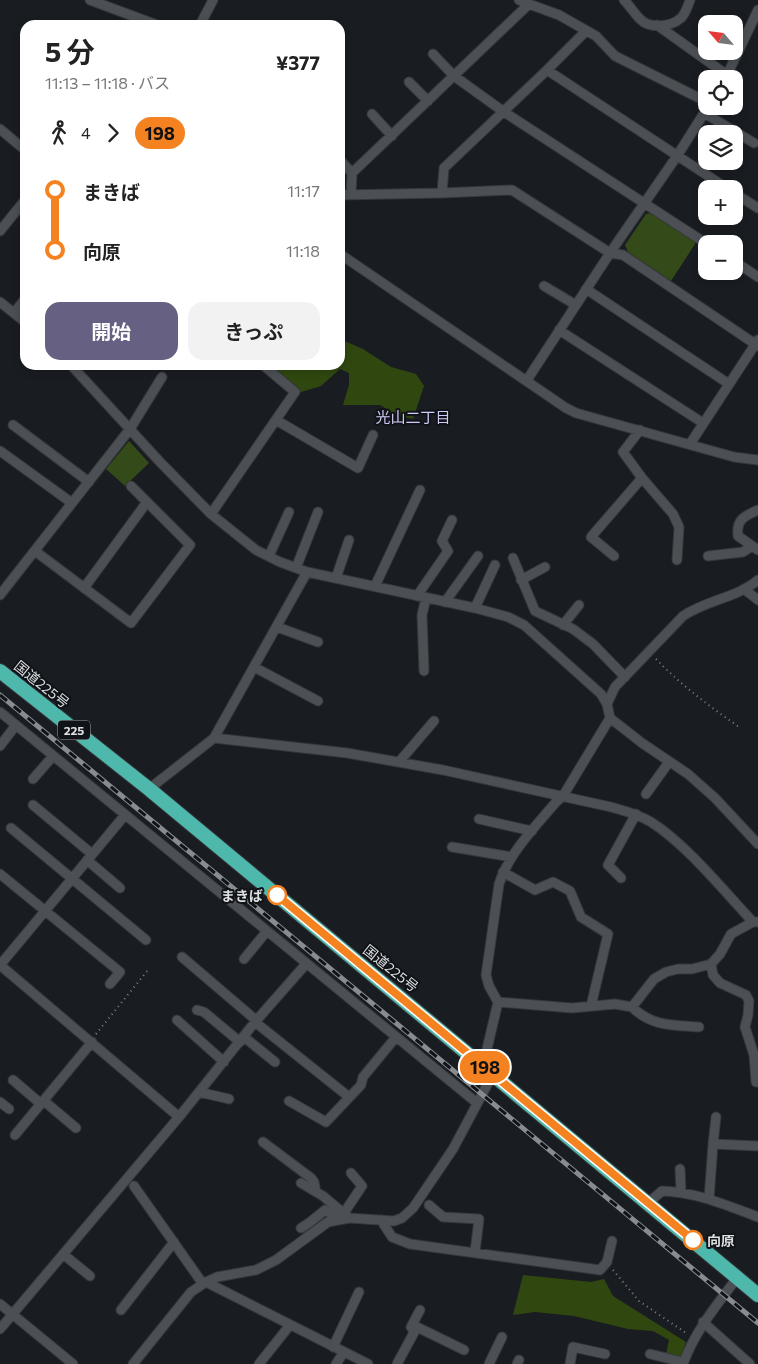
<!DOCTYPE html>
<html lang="ja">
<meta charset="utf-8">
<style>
body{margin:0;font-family:Commissioner,"Noto Sans JP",sans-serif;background:#f2f2f2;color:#222;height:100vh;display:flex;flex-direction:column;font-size:19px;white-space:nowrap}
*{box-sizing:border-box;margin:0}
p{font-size:16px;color:#767676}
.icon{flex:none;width:28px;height:28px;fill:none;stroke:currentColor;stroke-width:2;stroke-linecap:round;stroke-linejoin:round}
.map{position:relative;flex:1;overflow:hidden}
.sheet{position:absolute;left:20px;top:20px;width:325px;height:350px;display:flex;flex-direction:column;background:#fff;border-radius:15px;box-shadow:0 2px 8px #0003}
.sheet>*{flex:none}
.badge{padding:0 10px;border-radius:16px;font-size:18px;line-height:32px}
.needle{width:32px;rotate:298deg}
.fabs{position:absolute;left:698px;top:15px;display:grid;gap:10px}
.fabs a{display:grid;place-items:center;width:45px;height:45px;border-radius:10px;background:#fff;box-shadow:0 2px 8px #0003;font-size:25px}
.map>.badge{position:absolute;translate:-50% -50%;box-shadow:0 0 0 2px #fff}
.legs{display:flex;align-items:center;gap:8px;height:55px;padding:0 25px;font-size:16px}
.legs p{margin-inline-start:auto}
.head{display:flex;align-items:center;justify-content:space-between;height:85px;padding:0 25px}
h1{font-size:28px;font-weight:700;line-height:38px}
.button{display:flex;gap:10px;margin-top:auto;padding:10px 25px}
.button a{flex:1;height:58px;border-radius:15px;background:#666082;color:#fff;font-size:20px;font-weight:700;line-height:58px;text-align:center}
.button a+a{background:#f2f2f2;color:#222}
ul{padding:0 25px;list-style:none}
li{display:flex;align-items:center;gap:18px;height:60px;font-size:19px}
li i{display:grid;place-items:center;width:8px;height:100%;margin:0 6px;background:currentColor}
li i::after{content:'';width:12px;height:12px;margin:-6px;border:4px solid;border-radius:50%;background:#fff}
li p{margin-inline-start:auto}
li:first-child i{background:linear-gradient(#0000 50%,currentColor 0)}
li:last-child i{background:linear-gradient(currentColor 50%,#0000 0)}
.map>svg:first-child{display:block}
.green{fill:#344a19}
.forest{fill:#304810}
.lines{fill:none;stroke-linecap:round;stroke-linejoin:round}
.minor-casing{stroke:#35373a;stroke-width:11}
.trunk-casing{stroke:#35373a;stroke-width:16}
.path{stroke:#7f8286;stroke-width:2;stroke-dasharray:1 4;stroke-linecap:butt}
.minor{stroke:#4c5055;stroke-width:9}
.trunk{stroke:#4fb8ac;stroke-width:14}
.rail-casing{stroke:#888b8f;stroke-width:5}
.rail{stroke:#101318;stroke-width:3;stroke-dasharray:9;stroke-linecap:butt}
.line-1-casing{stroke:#fff;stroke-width:11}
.line-1{stroke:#f58220;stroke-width:8}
.stop-1-dot{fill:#fff;stroke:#f58220;stroke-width:2.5}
.labels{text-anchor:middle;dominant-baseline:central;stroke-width:4;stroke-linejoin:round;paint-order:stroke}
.shield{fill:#101318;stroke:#a0a2a5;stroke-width:1}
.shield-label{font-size:12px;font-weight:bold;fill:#dddfe2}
.street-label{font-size:14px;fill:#dddfe2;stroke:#101318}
.stop-label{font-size:14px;font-weight:bold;fill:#dddfe2;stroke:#101318;text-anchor:end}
.neighbourhood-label{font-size:15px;fill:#d1cbf7;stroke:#101318}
</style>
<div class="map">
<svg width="758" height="1364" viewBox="0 0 758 1364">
<rect width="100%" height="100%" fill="#191c21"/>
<path class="green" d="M651,213L697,241L671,281L628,252L625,245L646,214Z
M129,441L149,463L125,486L106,469Z"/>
<path class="forest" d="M340,339L363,349L391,367L416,374L424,386L413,419L397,415L380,405H343L349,385V373L340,369L321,386L298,393L264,365H340Z
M523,1275L591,1282L604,1279L613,1296L686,1342L680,1359L666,1354L669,1340L653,1331L628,1329L574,1316L535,1312L513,1315Z"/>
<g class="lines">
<g class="minor-casing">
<path id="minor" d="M90,0L157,25
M519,0L529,4
M624,0C630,6 634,13 640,19C649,29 671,27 681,18C685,14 688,6 690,0
M200,25L213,0
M657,25L727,75L758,10
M433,54L454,76L504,112L707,244
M547,70L728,189
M409,82L428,101
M704,113L754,143
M372,114L392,136
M0,129L25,150
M340,160L352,173
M442,193L444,168L547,70L586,31
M734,193L758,208
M351,194L352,173L529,4L559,15L596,36L615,56L701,99L706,110L677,156L610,253L527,380
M340,195L442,193L512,190L610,253L623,255L758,346
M0,231L25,200
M340,254L566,408L576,413L734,457L758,460
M734,261L758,277
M544,286L576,305
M586,289L729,384
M0,302L25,322
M14,313L25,299
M559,330L703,423
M71,365L160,462L211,514L256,550L280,562L307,572L475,608L508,617L524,625L601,694L607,704L610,718L642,743L688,774L715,798L758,844
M276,420L358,468L373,435
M13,425L89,482
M690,444L758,340
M0,451L72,503
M642,478L673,514L679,527L677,560
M131,486L147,502
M758,510C744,516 736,520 738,536L758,550
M211,514L295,392L263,365
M35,551L131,623L190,545L147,502L84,588
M269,556L289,512
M614,556L591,537L642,478L623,452L640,430
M708,556L743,552L752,546
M513,558L535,611L573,629L593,644L625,677
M296,568L318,512
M336,578L349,540
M521,580L545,567
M375,586L420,490
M744,589L758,600
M0,595L130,429L162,377
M417,596L448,551L442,541L452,520
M445,602L478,556
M475,608L495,565
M563,625L579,605
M277,627L318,642
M254,667L318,701
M424,671L422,615L426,598
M607,704L615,687L683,616C706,600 737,598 758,580
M0,712L477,1103
M214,738L307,572
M0,746L16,725
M399,762L434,721
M33,779L53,756
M149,789L214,738L347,753L443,770L611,807C625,811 638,814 651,822C686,844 724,891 753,922H758
M646,794L669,762
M33,805L92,854
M479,819L532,831
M11,828L146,940
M452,847L512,857
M87,860L120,888
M503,872L535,890L553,882L570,891L581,917L608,934L591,1006
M0,874L120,972L110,984
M621,878L608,865L636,814
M753,922L731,934L720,954L711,964L713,975L720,983L746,995L749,1001L748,1015L745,1027L754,1055L756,1082H758
M182,957L257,1021
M244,959L267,931
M0,965L179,1117
M0,965L125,815
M498,1002L572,1008L615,1004L632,1007L654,979L666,972L678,969H692L711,964
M632,1007C652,1027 674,1025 699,1027
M197,1010L204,1012L240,1042
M177,1020L224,1062
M255,1022L349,1097
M244,1037L275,1062
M483,1066L498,1002L489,986L486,975L499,884C509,853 535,827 556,802L563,796L610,718
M13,1080L41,1104
M199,1092L229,1099
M44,1101L76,1128
M289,1101L326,1122L361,1085L363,1077L396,1037
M0,1102L9,1109
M15,1135L92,1042
M263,1142L311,1178L314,1182L316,1192
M713,1144L716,1117
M680,1169L681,1191
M301,1183L323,1196L349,1218
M134,1186L203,1284
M709,1199L713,1144L758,1146
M648,1203L662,1191C696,1192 726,1205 758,1217
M429,1205L443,1217L479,1219L475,1252
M344,1213L362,1186L351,1173
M381,1220L392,1237L410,1244L600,1270L607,1262L612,1241
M301,1228L309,1223L325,1210L339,1219
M63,1254L90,1276
M206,1282L368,1364
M0,1304L73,1364
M121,1310L174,1242
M703,1322L750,1364
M0,1329L179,1117L255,1022L306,964
M414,1332L411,1327L420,1310
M333,1347L359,1292
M650,1354L683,1362
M133,1364L191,1292L206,1282L217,1277L256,1270L276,1260L328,1222L349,1218L394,1221L402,1218L413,1208L453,1149L493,1074
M259,1364L290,1325
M336,1364L344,1352
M397,1364L417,1327L464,1350
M489,1364L502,1337
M517,1364L519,1360
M570,1364L573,1347L605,1354
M683,1364C695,1331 716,1306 737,1278"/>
</g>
<g class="trunk-casing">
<path id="trunk" d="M0,671L149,789L758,1295"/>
</g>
<path class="path" d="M656,659C681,685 709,706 739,727
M96,1034L148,970
M613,1270L639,1301L686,1333"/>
<use href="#minor" class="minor"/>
<use href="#trunk" class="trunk"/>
<g class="rail-casing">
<path id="rail" d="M0,695L758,1323"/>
</g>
<use href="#rail" class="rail"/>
</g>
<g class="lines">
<g class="line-1-casing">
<path id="line-1" d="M277,895L693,1240"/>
</g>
<use href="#line-1" class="line-1"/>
</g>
<g class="stop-1-dot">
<circle cx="277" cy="895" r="9"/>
<circle cx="693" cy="1240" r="9"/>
</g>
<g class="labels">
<rect class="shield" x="58" y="720.5" width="32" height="19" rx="4"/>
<g class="shield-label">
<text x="74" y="730">225</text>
</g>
<g class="street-label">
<text transform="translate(42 684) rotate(39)">国道225号</text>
<text transform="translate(391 968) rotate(39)">国道225号</text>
</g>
<g class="stop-label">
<text x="263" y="895">まきば</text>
<text x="707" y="1240" text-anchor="start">向原</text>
</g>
<g class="neighbourhood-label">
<text x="413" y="417">光山二丁目</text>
</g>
</g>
</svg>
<div class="fabs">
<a><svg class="needle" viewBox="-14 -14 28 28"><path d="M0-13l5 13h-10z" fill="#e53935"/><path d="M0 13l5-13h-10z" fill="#767676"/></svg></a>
<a><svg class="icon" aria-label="locate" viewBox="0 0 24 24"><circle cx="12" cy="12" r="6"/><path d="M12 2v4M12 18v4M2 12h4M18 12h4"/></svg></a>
<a><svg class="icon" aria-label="layers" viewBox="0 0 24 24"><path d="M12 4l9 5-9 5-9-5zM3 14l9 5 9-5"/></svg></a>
<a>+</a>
<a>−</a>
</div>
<b class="badge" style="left:485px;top:1067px;background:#f58220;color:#111">198</b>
<section class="sheet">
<div class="head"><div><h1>5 分</h1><p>11:13 – 11:18 · バス</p></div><b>¥377</b></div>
<div class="legs"><svg class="icon" aria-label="walk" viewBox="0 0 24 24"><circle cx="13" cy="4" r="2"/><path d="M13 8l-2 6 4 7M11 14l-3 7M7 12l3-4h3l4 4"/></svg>4<svg class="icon" aria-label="forward" viewBox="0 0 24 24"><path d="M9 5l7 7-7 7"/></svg><b class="badge" style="background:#f58220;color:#111">198</b></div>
<ul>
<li><i style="color:#f58220"></i><b>まきば</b><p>11:17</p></li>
<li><i style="color:#f58220"></i><b>向原</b><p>11:18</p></li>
</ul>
<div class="button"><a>開始</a><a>きっぷ</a></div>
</section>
</div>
